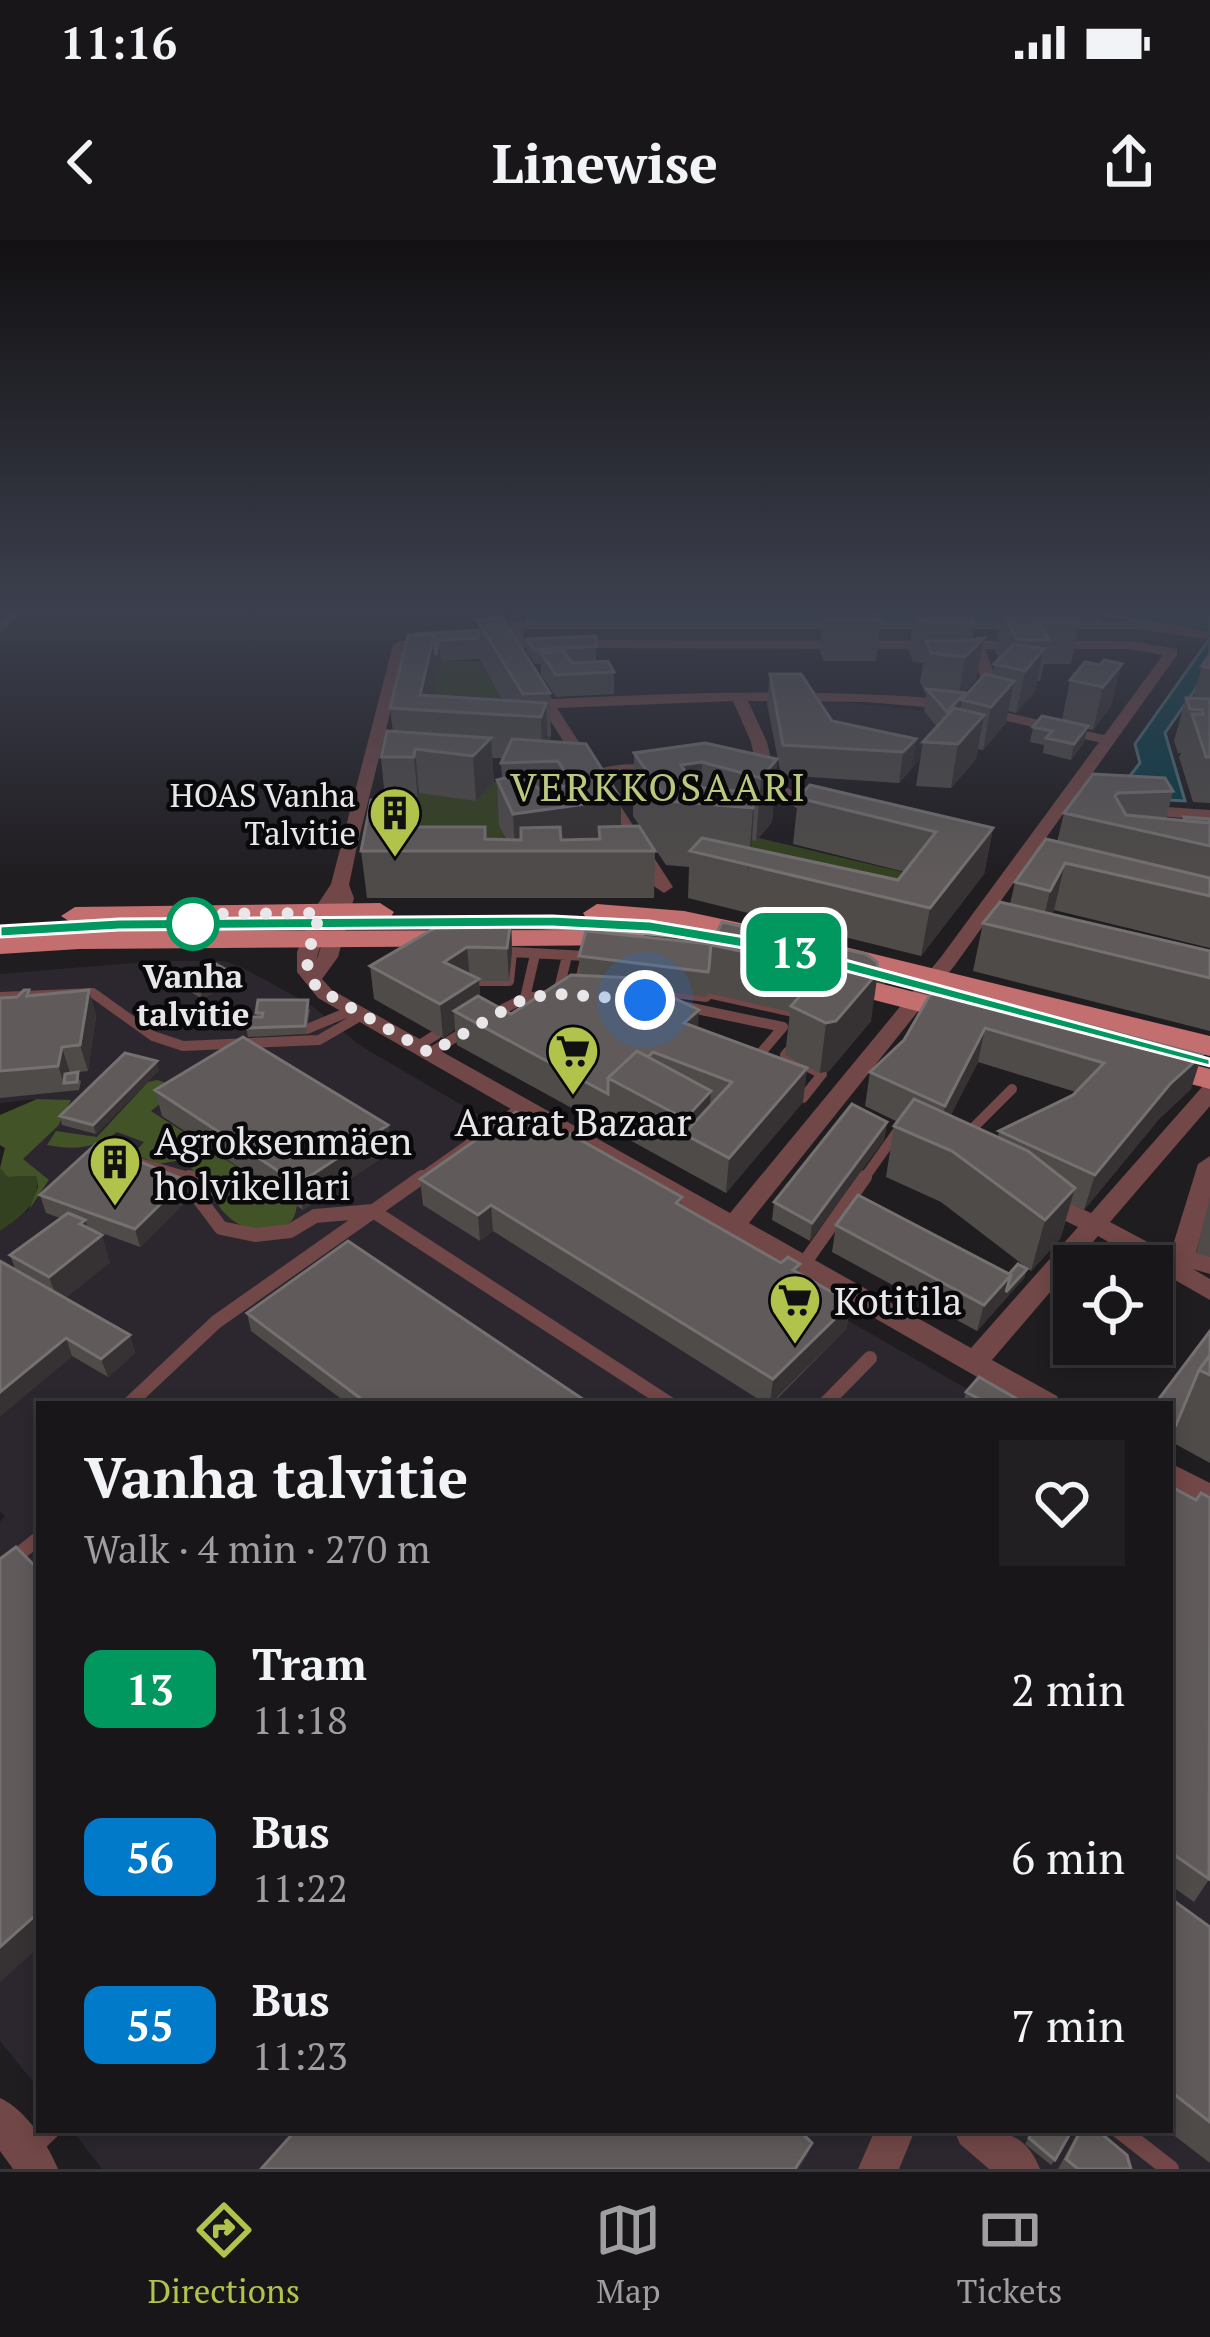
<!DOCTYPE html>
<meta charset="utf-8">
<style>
body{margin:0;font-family:"PT Serif",serif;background:#211f22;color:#f1f3f6;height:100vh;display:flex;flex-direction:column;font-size:45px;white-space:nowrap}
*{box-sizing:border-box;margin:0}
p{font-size:39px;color:#9f9fa2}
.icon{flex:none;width:66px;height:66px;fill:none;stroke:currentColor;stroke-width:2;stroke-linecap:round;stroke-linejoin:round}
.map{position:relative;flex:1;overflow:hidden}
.details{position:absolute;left:36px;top:1161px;width:1137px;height:732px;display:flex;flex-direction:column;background:#181619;border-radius:0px;box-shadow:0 6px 18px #0003,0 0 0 3px #363538}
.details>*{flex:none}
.badge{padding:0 24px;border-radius:18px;font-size:42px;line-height:78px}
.buttons{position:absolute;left:1053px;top:1005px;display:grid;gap:24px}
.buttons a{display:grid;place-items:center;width:120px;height:120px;border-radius:0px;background:#181619;box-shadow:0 6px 18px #0003,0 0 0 3px #363538;font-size:60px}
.you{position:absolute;width:60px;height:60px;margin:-30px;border:9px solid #fff;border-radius:50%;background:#1a73e8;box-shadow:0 0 0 18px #1a73e833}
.map>.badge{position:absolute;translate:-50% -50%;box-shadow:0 0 0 6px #fff}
.round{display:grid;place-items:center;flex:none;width:126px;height:126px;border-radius:0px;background:#211f22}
.overview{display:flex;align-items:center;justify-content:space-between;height:204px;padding:0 48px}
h1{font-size:57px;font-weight:700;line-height:90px}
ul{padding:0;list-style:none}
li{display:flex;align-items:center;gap:36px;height:168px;padding:0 48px}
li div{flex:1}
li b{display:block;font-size:45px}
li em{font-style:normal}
li .badge{min-width:132px;font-weight:700;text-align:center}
.status{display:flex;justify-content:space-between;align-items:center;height:84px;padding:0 60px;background:#181619;direction:ltr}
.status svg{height:33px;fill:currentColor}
header{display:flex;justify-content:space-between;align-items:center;height:156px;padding:0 48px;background:#181619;font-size:54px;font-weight:700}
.dock{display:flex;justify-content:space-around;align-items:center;height:168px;border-top:3px solid #363538;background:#181619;font-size:33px;color:#9f9fa2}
.dock a{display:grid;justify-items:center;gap:6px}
.dock .selected{color:#b2c34c}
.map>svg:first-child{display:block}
.built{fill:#2c272f}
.green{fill:#344120}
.forest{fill:#425328}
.water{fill:#083c48;stroke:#4b6f78;stroke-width:3}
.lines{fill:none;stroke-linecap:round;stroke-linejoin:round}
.lane-far3{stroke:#714747;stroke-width:8}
.lane-far2{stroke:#714747;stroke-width:10}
.lane-far1{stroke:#714747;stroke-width:14}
.lane{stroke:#714747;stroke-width:18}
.street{fill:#714747;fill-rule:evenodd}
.primary{fill:#c36e6f;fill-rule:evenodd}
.tram{stroke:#939094;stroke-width:3}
.wall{fill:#4f4b49;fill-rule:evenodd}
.shaded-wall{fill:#363132}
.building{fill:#605b5a;stroke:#757171;stroke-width:3}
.line{fill:#00985f;stroke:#fff;stroke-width:3}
.walk{stroke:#e8e6e9;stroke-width:12;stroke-dasharray:0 21.6}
.stop-dot{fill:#fff;stroke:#00985f;stroke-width:6}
.labels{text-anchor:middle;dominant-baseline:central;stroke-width:9;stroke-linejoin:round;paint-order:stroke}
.far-poi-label{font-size:33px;fill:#e8e6e9;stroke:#09080a;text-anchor:end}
.far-stop-label{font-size:33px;font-weight:bold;fill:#e8e6e9;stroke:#09080a}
.far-quarter-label{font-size:39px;letter-spacing:3px;fill:#bcc97d;stroke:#09080a}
.poi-label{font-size:39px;fill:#e8e6e9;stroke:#09080a;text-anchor:start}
</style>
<div class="status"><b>11:16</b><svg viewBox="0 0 49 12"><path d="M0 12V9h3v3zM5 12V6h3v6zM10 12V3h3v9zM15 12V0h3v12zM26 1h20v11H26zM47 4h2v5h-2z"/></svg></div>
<header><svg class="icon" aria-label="back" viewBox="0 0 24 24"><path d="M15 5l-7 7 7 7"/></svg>Linewise<svg class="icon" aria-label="share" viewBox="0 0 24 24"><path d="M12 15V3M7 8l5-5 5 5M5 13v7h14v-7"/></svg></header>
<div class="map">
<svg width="1210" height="1929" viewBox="0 0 1210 1929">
<rect width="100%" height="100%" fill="#201d21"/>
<path class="built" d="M767,463H849L961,475L899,543L781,535Z
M307,680L304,690L112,691L116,682Z
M157,721H225L243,728L311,765L361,806L506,891L569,920L993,1164H39V1849L0,1801V1282L5,1276L0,1271V991L29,970L49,941L22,919L58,886L37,859L0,863V734Z
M1170,1266L1210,1289V1929H102L72,1890H1170Z"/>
<path class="green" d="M441,421H479L524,497L551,496L548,506L424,498Z
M494,542L514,543L500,587L515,620L415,633L386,561H417L419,553L440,554Z
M699,584L928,638L891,688Z
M523,675L624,677L893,730L883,747L501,693V677Z
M0,928L9,937L36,936C42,964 20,977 0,991Z"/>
<path class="forest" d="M157,840L170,844L167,858L151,871L297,966C294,982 289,987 273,989C214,994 219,946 181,920L158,924L133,914L144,902L117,892C95,909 73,910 47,905L56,891L97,897L148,842Z
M37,859L71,860L58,886L23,919L49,940L29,970L38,947L36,936L8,937L0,928L5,908L0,905V875Z"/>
<path class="water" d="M529,367H1210V394L1098,373L1099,383L527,382Z
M1210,398V428L1165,493L1185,561L1134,558L1129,537L1140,523L1135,504Z"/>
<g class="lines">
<path class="lane-far3" d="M0,388L21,367
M995,474L1051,487
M1071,492L1108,500"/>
<path class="lane-far2" d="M512,712L586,716L580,741L706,757L708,753L802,774L810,787L785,815L822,834L803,858L762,840L757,845L682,817L697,803L632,771L572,768L513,808L480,790L481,773L447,755L470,741H509Z
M558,753L566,720
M0,757L93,753L153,796L183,806L319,800L362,775
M525,758L534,719
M682,766L783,787L754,821
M489,776L525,758L548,755
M307,789L353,770
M418,806L437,794
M430,813L467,790
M966,895L1012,849
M140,923L199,940
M418,940L523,866
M863,940L897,892"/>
<path class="lane-far1" d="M189,937L199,940L200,960L221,988L255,995L290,991L315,976L373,971L670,1164
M803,1025L865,937
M129,1164L216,1082L422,937
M825,1164L870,1118
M0,1329L39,1298"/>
<path class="lane" d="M1120,1890L1170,1929
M30,1910L51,1890"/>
<path class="street" d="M516,381H1135L1210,392L1207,399L1135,389H523L524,400L1129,401L1177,409V415L955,725L749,983L971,1108L1078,987L1032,965L1028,959L1032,953H1048L1091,973L1202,847L1210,845V866L1110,982L1157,1007L1173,1005L1198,924L1210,916V964L1196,1012L1210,1016V1034L1193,1029L1210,1039V1060L1098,996L992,1120L1057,1156L1061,1164H1024L318,758L297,732V712L312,673L331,644L393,405L400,401L439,402V408L406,409L357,606L349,645L354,658L338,717L322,739L332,750L730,973L941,717L1163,415L1129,409H985L998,445L972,471L866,462L748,461L767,502L776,540L829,576V584L823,585L764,547L738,544V536H758L751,502L733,461L557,468L597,530C617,522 653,522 670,532C651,544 625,530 603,539L673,647L664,653L655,647L528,445L530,442H540L552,459C691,452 829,448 968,461L983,444L970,409L524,408V416L517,420L510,416V408H486L479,404L486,400H509V385ZM332,671L318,716L316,720Z
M1138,565L1210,570V580L1132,574L1129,570Z
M1170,1223L1210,1243V1269L1170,1249Z
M0,1858C25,1869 48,1904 58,1929H13L0,1911Z
M875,1890H915L899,1929H858Z
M954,1890C993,1890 1023,1886 1040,1929H989L960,1904Z"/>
<path class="primary" d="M380,663L394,672L390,678L75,685L61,676L75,667Z
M597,664L684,671L778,691L783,697L768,706L684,689L587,679L583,673Z
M632,690L642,693L647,699L642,705L79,709L0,714V696L79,691Z
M833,704L1210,796V816L823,719L818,713Z
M827,730L982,769L987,776L971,785L816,745L812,739L816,733Z
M1152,814L1210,829V849L1141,831L1136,824L1141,817Z"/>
<path class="tram" d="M0,695C113,685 225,688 338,687C476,686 612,684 748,706
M847,730L969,763
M1167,813L1210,824"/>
</g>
<path class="wall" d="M915,370L975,384L972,399L976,439L964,453L965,457L992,436L994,424L999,419L995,411L1002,370L1080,383L1071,424H1044L1040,441H1037L1035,451L1016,473L1008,471L1006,483L983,510L978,509L976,519L951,548L916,546L923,502L937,487L924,471L926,455L920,442L923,423L913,422L909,411Z
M824,371L881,380L876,421H823L820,411Z
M477,380L550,453L551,496H547L548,501L621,587L655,611L654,658H367L361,611L385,560L381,517L393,492L390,468L408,395L478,390ZM479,419L502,460L433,456L441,421ZM492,518H503L501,523L502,539L497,540L499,586L506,599H486L485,587H417L414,561L418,562L419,553L476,561L494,542Z
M596,396V421L571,422L614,432V454L556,457L541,435V424H535L527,413V399Z
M1210,414V563L1193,562L1179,517L1181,513H1178L1174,501L1186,458H1193L1202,426Z
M1100,425L1111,466L1093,490L1087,489L1084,502L1071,520L1043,513L1044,505L1030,502L1033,487L1062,480L1070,440Z
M770,434L832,481L916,499L911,529L899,543L781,535L767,463Z
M634,513L777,519L772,582L756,601L752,600L751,609L898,640L905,632L793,604L798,558L993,588L984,634L921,716L688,658L689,627L666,625L633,576Z
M1093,534L1173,551L1166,579L1183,580L1184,577L1210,579V708L1054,670L1052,674L1210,711V791L973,731L983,683L1010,664L1015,642L1057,602L1064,573Z
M511,679L512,712L509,741H479L480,757L511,774L580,735L579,716L711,704L866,714L871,781L829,831L820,833L785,815L790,772L708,753L706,757L661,751L698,788L807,828L803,862L726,953L457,805L455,789L443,798L374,759L370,726Z
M232,733L234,741L202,759L186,749L184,741Z
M29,750L31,756L89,750L96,776L88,831L70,833L81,841L79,850L0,858V758L17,757Z
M930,755L1191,849L1159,879L1084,970L1071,964L1060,999L1031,1031L941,962L886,937L894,886L898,882L865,866L870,832L904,800ZM978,822L1076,852L999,891L998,897L950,876Z
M310,769L306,794L248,797L246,788L257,777L256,773Z
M159,830L96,894L62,885L60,876Z
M155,850L388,885L392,911L303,970L162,876Z
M887,882L884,900L810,1001L772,980L774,962Z
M561,898L682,957V966L781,1023L800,1024L799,1033L851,1063L846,1089L772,1164H766L493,991L480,1001L423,965L420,939Z
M185,940L189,958L140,1007L88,988L110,1022L65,1058L130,1095L135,1113L108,1137L72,1116L0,1176V1021L16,1031L10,1015L60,978L46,973L40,955Z
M1210,957V1017L1196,1013Z
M836,985L1009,1034L1027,1029L1024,1038L977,1091L832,1012Z
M247,1073L590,1164H348L251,1091Z
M1210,1091V1223L1170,1201L1172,1194L1170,1193V1164Z
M966,1152L1026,1164H963Z
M1170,1246L1210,1638L1194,1662L1170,1645Z
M1170,1658L1210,1687V1923L1167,1890H1170Z
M1033,1890L1055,1920L1051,1925L1025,1904Z
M1079,1890H1097L1131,1929H1058Z"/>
<path class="shaded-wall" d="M434,395L438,437L430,470L420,455Z
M984,398L976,439L958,459L965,417Z
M439,400L441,421L438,437L436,415Z
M1044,409L1035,451L1016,473L1025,431Z
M1122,424L1111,466L1093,490L1103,447Z
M1014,441L1006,483L983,510L991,467Z
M965,453L964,461L962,460L958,479L943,494L947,472Z
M546,463L548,506L542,521L541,477Z
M984,475L976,519L951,548L958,504Z
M1088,486L1084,502L1071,520L1074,504Z
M491,498L494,542L476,561L473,516Z
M916,499L911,529L899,543L903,512Z
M415,509L419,553L418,562L414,517Z
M777,519L772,582L756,601L761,538Z
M702,522L700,564L681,525Z
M755,553L751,617L748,632L753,568Z
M414,559L419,605L410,587Z
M621,559V605L515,611L513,574Z
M993,588L984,634L921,716L930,668Z
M1065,623L1054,670L1039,698L1050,651Z
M511,679L512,712L509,741L507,708Z
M467,707L470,741L444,722Z
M878,732L871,781L829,831L820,833L826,783Z
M232,733L234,741L202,759L200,750Z
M479,739L481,773L454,771L455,789L443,798L440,764Z
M89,750L96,776L88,831L80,805Z
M699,770L697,803L684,783Z
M985,788L978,822L938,901L945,866Z
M62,807L70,833L64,843L58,826Z
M1202,815L1191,849L1159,879L1084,970L1095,935L1170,844Z
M157,821L159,830L96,894L93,885Z
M807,828L803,862L726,953L729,918Z
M711,851L708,901L684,894L685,879Z
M887,882L884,900L810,1001L812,983Z
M388,885L392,911L303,970L298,944Z
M185,940L189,958L140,1007L135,989Z
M1075,948L1060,999L1031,1031L1045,980Z
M491,965L493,991L480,1001L478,975Z
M85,980L93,1002L102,995L110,1022L59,1063L49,1037L80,984Z
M1027,1029L1024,1038L977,1091L984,1065L1011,1035Z
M851,1063L846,1089L770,1164L773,1139Z
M130,1095L135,1113L108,1137L101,1119Z
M66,1098L72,1116L0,1176V1152Z
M39,1672V1707L0,1742V1707Z
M812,1903L808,1915L799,1929H795Z"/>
<path class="building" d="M915,370H969L975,384L919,381Z
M1002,370H1072L1080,383H1039L1049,400H1017Z
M824,371H878L881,380H827Z
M502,377L550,453L523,454L477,380Z
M478,390V398L439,400L436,415L434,395H414L415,394Z
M408,395H434L420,455L546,463L541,477L390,468Z
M596,396V406L534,410L527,399Z
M984,398L965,417L931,413L926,401H960Z
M1014,404L1044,409L1025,431L994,424Z
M564,411L572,423L608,421L614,432L556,435L541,413Z
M1210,414V428L1202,426Z
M1104,420L1122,424L1103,447L1070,440L1085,422L1100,425Z
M770,434H801L832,481L916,499L903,512L783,505Z
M985,434L1014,441L991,467L962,460Z
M927,449L965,453L947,472Z
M1186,458L1210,459V517H1206L1192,474H1203L1202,470L1190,469Z
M954,468L984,475L958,504L923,502Z
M1042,476L1088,486L1074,504L1046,498L1052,491L1033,487Z
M387,491L491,498L473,516L415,509L414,517H381Z
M512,499L586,504L621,559L513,574L497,540L522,534L540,550L573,545L558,521L501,523Z
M705,503L777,519L761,538L702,522L681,525L696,547L755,553L753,568L668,561L634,513Z
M1093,534L1165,538L1173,551L1118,553L1115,556L1126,575L1210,583V606L1064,573Z
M810,545L993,588L930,668L690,611L702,598L898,640L936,592L798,558Z
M414,559L410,587H485V599L521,600V588L560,587L561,600L600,599L599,587L639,586L655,611H361L371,560Z
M1184,577L1210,579V583L1185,581Z
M1046,599L1210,638V656L1065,623L1050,651L1015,642Z
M1000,662L1210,711V738L983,683Z
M452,678L511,679L507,708L467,707L444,722L479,739L440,764L370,726Z
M722,682L866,714L877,722L878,732L836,781L826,783L791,766L816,738L807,725L711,705Z
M586,691L711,704L709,728L708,732L579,716Z
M216,724L232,733L200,750L184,741Z
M571,735L633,738L699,770L684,783L807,828L729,918L684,894L732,842L653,812L648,817L637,811L608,838V854L454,771L478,756L511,774Z
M24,750H29L27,756L89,750L80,805L62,807L58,826L0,831V758L17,757Z
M952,750L1202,815L1170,844L1095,935L999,891L1073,855L1104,823L985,788L945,866L870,832L904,800L930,755Z
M258,760H308L305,786L246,788L248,777H262L263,773H256Z
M243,797L388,885L298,944L155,850Z
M637,811L711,851L685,879L608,838Z
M125,813L157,821L93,885L60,876Z
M78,832L77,842L64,843L65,834Z
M914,859L1028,911L1075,948L1045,980L952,911L894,886Z
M852,864L887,882L812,983L774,962Z
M516,872L561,898L568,893L682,957L676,963L781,1023L788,1017L800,1024L793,1030L851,1063L773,1139L491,965L478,975L420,939Z
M96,904L185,940L135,989L40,955Z
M858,955L1011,1035L984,1065L836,985Z
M68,973L85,980L80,984L102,995L49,1037L10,1015Z
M348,1001L590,1164H368L247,1073Z
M0,1021L130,1095L101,1119L66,1098L0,1152Z
M1018,1024L1027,1029L1006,1052L1011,1035L1009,1034Z
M1210,1091V1115L1199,1130L1176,1185L1170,1182V1164H1155Z
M1210,1115V1135L1199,1130Z
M979,1137L1026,1164H980L983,1161L966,1152Z
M1170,1246L1196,1260L1201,1253L1210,1258L1209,1639L1170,1612Z
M16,1307L39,1330V1672L0,1707V1319Z
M1170,1658L1210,1687V1882L1170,1851Z
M296,1890H808L805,1896L812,1903L795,1929H261Z
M1033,1890H1072L1055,1920L1029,1898Z
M1081,1890H1097L1127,1915L1131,1929H1078L1066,1919Z"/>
<linearGradient id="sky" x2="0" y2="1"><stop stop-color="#121012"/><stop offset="0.58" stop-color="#3c404e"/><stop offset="1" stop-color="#3c404e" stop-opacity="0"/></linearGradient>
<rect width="1210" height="637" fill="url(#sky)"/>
<path class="line" d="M552,676L650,681L786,704L1210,819V826L785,715L650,692L552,687L119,690L0,697V686L119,679Z"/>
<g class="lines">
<path class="walk" d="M193,684L190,674L320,673L307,718L308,733L317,748L430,813L525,758L557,754L645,760"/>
</g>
<defs>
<g id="building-pin" transform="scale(2.7)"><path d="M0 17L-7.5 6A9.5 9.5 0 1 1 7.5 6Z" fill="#b2c34c" stroke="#09080a"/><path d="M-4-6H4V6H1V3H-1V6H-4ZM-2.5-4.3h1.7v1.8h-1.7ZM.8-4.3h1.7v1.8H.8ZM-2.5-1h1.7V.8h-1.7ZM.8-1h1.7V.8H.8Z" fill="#111"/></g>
<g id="supermarket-pin" transform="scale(2.7)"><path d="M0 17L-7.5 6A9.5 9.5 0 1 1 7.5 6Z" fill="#b2c34c" stroke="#09080a"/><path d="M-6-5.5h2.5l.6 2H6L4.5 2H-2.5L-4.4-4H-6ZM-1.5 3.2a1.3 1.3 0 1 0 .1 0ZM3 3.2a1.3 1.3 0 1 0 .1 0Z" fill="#111"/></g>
</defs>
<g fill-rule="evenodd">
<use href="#building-pin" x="395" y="573"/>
<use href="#supermarket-pin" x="573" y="811"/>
<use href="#building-pin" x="115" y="922"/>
<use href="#supermarket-pin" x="795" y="1060"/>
</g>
<circle class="stop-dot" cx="193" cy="684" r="24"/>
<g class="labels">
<g class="far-poi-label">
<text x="356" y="554">HOAS Vanha<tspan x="356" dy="38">Talvitie</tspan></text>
</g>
<g class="far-stop-label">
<text x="193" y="735">Vanha<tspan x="193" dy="38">talvitie</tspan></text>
</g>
<g class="far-quarter-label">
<text x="659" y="546">VERKKOSAARI</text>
</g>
<g class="poi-label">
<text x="573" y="881" text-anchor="middle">Ararat Bazaar</text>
<text x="154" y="900">Agroksenmäen<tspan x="154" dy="45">holvikellari</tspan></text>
<text x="834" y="1060">Kotitila</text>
</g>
</g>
</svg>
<div class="buttons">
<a><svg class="icon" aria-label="locate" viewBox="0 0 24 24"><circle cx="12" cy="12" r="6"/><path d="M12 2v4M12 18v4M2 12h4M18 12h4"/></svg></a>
</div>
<div class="you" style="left:645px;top:760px"></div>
<b class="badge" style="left:794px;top:712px;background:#00985f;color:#fff">13</b>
<section class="details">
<div class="overview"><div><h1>Vanha talvitie</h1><p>Walk · 4 min · 270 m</p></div><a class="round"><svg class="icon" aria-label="heart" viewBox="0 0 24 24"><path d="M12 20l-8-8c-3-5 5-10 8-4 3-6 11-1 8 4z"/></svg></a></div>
<ul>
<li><span class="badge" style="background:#00985f;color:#fff">13</span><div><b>Tram</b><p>11:18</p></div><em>2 min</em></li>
<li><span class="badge" style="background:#007ac9;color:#fff">56</span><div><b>Bus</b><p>11:22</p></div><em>6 min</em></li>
<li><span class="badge" style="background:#007ac9;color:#fff">55</span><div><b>Bus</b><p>11:23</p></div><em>7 min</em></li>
</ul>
</section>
</div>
<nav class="dock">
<a class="selected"><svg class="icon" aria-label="directions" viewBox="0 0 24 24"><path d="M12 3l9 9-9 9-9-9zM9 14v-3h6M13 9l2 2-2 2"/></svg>Directions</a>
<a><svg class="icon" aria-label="map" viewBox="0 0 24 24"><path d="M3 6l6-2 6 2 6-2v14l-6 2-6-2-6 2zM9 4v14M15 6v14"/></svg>Map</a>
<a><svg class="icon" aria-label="tickets" viewBox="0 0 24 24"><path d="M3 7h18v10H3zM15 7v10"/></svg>Tickets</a>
</nav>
